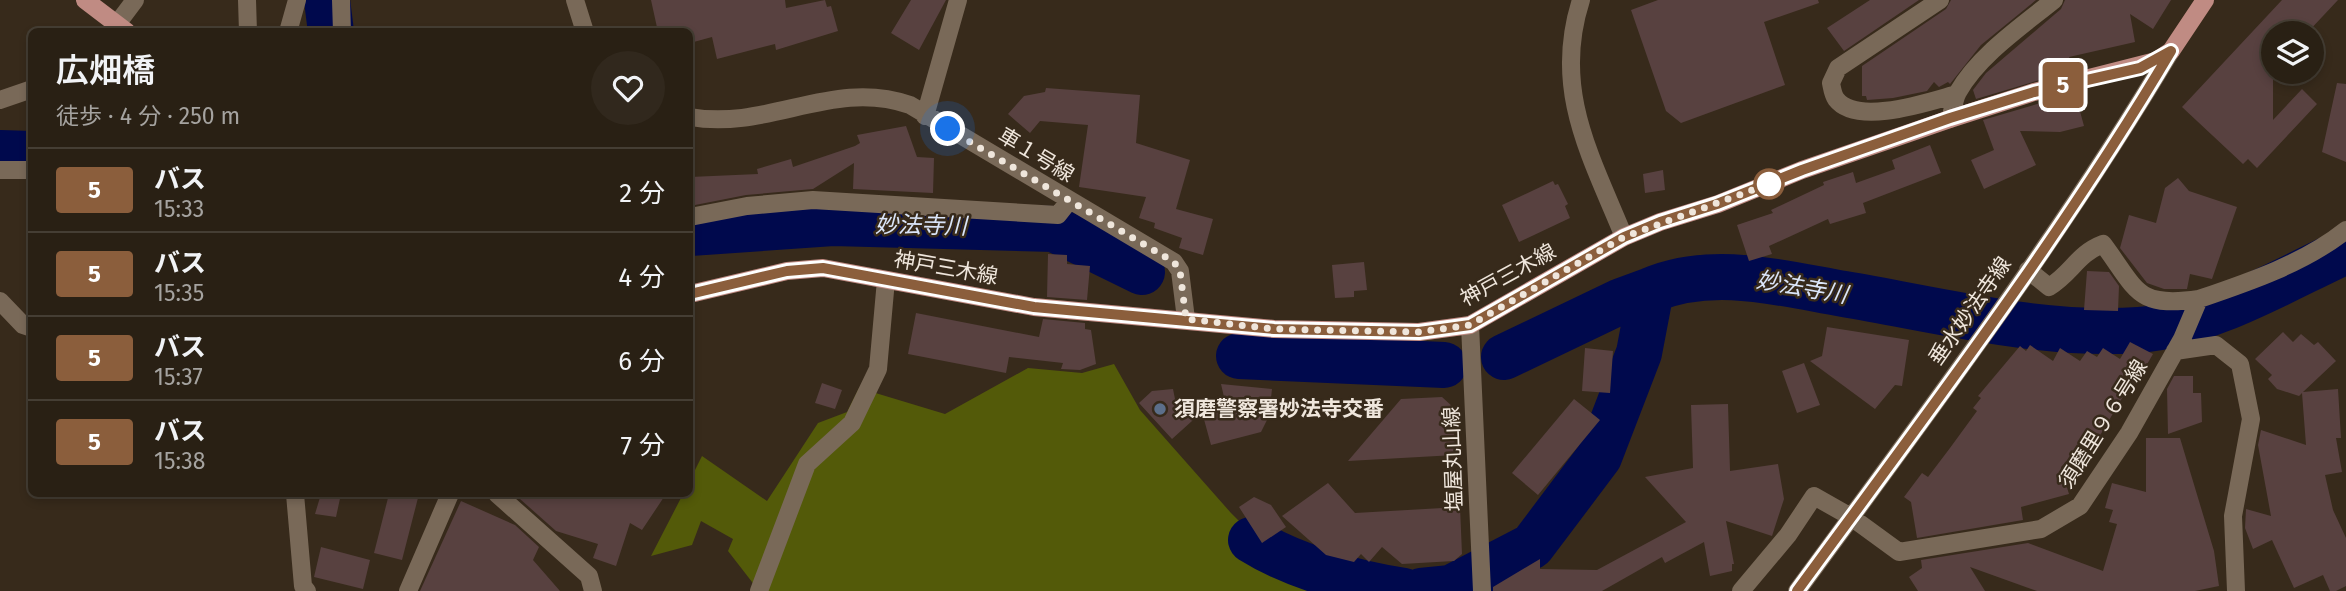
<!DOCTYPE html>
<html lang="ja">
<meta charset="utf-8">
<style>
body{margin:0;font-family:"Fira Sans","Noto Sans JP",sans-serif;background:#31281d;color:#f1f3f6;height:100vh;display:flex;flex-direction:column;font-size:26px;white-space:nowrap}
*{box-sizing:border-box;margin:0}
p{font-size:23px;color:#a5a3a0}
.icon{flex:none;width:38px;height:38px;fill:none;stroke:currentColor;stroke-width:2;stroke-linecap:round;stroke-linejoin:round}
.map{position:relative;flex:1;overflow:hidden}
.drawer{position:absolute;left:28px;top:28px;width:665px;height:469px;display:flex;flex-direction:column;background:#292014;border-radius:10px;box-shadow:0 4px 10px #0003,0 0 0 2px #453e34}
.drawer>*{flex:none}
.badge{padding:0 14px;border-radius:5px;font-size:24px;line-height:46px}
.buttons{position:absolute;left:2261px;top:21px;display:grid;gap:14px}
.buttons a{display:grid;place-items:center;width:63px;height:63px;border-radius:50%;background:#292014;box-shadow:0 4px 10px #0003,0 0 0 2px #453e34;font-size:35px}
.you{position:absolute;width:35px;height:35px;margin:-18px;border:5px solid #fff;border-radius:50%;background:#1a73e8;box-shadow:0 0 0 10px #1a73e833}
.map>.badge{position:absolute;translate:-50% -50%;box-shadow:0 0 0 4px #fff}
.round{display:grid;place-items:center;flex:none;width:74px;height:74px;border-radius:37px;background:#31281d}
.headline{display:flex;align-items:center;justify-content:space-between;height:119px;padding:0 28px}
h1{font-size:33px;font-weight:600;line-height:52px}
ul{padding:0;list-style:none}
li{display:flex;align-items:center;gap:21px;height:84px;padding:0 28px;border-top:2px solid #453e34}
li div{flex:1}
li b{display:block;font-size:26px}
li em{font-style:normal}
li .badge{min-width:77px;font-weight:700;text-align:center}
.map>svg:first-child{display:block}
.forest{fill:#535a09}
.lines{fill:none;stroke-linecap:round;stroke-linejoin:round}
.river{stroke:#00094d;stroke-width:46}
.building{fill:#584140}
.minor{stroke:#796958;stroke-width:18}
.major{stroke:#c08b83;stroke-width:18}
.line-casing{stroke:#fff;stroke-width:16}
.line{stroke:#8b5e3c;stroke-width:10}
.walk{stroke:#efe6dc;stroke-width:7;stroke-dasharray:0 12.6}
.stop-dot{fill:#fff;stroke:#8b5e3c;stroke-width:3.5}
.service-dot{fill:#5c6f8a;stroke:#372a1b;stroke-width:2.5}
.labels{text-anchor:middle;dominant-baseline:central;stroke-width:5;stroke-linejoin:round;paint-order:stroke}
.street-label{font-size:21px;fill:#efe6dc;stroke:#372a1b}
.poi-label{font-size:21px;font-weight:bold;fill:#efe6dc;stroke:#372a1b;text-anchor:start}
.water-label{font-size:23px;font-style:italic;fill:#dae5f9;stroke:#372a1b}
</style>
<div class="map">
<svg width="2346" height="591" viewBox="0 0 2346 591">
<rect width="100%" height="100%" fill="#372a1b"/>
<path class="forest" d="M1114,364L1140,410L1231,513L1265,547L1366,572L1371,591H759L728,551L733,539L701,521L692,545L651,556L683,494H690V480L702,456L767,501L818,423L847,412L859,388L945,414L1028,368L1082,373Z"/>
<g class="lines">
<path class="river" d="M327,0L331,32
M0,153L32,154
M690,233L833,223L1054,229L1142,272
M1239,356L1444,365
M1504,357L1621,301L1651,290
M1251,540C1294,567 1354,583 1404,591
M1421,591L1451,588L1532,546L1599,457L1639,353L1651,290C1713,264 1780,283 1844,294C1939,310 2042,337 2139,330C2208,325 2283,280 2346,251"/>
</g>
<path class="building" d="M651,0H785L786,8L825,0L827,7L831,6L838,31L776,50L775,44L717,59L712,37L690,43V32H658Z
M911,0H946L919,50L891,33Z
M1658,0H1818L1819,3L1764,22L1785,85L1681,123L1666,111L1631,10Z
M1870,0H1919L1844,51L1827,28Z
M1951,0H2036L1981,45L1950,84L1948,82L1939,87L1934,82L1927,91L1893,98L1867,100L1866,96H1862V66L1946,9Z
M2065,0H2171L2153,29L2130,14L2135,42L2069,57L2073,68L2070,71L1976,99L1973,90L1986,73L2061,9Z
M2282,0H2338L2307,33H2273V120L2302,89L2317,104L2257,168L2248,159L2243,164L2182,107Z
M2337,83L2346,84V162L2322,152Z
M1046,88L1140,95L1136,143L1190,160L1176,209L1213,219L1203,255L1179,248L1182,238L1154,228L1155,223L1139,218L1146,197L1079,187L1088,125L1040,121L1030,133L1008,114L1024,96L1045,92Z
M2075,93L2084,126L2060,132L2020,131L2036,165L1984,189L1971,160L1994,150L1983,120Z
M906,126L917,157L934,158L933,193L853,189L854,163L813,189L746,195L690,206V177L758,174L757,169L791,159L793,167L855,146L860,143L857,135Z
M1930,145L1941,173L1863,203L1866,213L1830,224L1828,219L1769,246L1772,254L1749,261L1737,225L1773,213L1771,210L1824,185L1823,182L1853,172L1856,183L1895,169L1892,160Z
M1663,170L1665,190L1645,193L1643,174Z
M2178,178L2189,191L2237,207L2212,279L2190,274L2187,289H2164L2147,283L2120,248L2129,215L2156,223L2165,188Z
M1553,181L1555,185L1558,184L1568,204L1565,206L1570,218L1519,242L1502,205Z
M1048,254L1067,255V264L1090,266L1087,300L1047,297Z
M1364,262L1367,290L1354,291V297L1335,298L1332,265Z
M2087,271L2109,272L2119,286L2118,311L2084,310Z
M916,313L1039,337L1043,319L1085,323V329L1091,330L1096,364L1080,370L1061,369L1063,363L1009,357L1006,373L908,354Z
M1827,327L1909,340L1902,386L1895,385L1875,409L1810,361L1822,356Z
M2283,332L2293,342L2301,334L2314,345L2318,342L2336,361L2303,392L2338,389L2341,438H2336L2342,472L2325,475L2333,510L2346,538V586L2336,591H2330L2323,575L2294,588L2272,540L2253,549L2245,528L2246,509L2271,516L2258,445L2261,430L2306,445L2302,393L2299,396L2277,389L2268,379L2272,375L2255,359Z
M2130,342L2153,354L2135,385L2131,383L2089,454L2080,448L2061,467L2069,494L2021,507L2023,520L1917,538L1911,502L1904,497L1922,473L1928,477L1950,448L1977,411L1973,408L1981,398L1978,396L2020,346L2026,351L2030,345L2053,361L2060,348L2080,361L2087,351L2097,357L2103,348L2120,359Z
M1585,348L1613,351L1610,393L1582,391Z
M1804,363L1820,405L1797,413L1782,371Z
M2174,376H2193V393H2201L2202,422L2168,434L2167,389Z
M822,383L842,390L835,409L815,403Z
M1221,384L1272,389L1269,416L1261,432L1211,445L1202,412L1172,439L1139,403L1152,391L1173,389L1177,409L1224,397Z
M1442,397L1453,407L1455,455L1348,461L1401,399Z
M1574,399L1600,420L1538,495L1512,473Z
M1728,404L1730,471L1778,464L1784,499L1772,536L1726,521L1734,564H1732V571L1710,576L1704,542L1665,563L1662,557L1602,591H1493V587L1540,559V569L1597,570L1686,522L1645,477L1693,468L1691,405Z
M2146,438H2180L2214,551L2219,586L2195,591H2037L1970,567L1985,591H1918L1909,577L1922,568L1921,560L2028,543L2103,571L2117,524L2109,522L2113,510L2105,508L2112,483L2146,492Z
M1328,483L1355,513L1460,507L1462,554L1454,561L1402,564L1382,547L1369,562L1361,554L1354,562L1326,555L1282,516Z
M321,494H341L336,517L315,514Z
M389,494H419L402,560L374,553Z
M521,494H666L642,530L630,523L616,566L593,558L598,544L556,531L520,499Z
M1254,497L1271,505L1286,527L1262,543L1239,507Z
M461,501L515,525L539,547L533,560L560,591H420Z
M321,547L370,560L363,589L314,577Z"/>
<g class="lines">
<path class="minor" d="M247,0L248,32
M341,0L342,32
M575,0L585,32
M1581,0C1552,90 1591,156 1624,237
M1940,0L1838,68L1831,83C1832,88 1833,95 1836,99C1857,127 1931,101 1957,94
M117,24L135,0
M288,32L297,0
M0,100L32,89
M925,116L958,0
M690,117C769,131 833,78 910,105L1174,262L1180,271L1186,319
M1950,119C1953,110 1954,99 1958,92C1979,55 2022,26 2054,0
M0,170H32
M690,217L747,206L813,200L1058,215L1069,201
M2028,270L2049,287C2072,273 2077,254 2103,244C2138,291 2136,308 2199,299
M0,301L23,325L32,328
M1470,325L1482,591
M2175,351L2216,345L2240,364L2251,419L2233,516L2236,591
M295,494L303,586L307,591
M497,494L589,576L593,591
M408,591L450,494
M759,591L807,464L852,423L878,369L886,280
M1741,591L1788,535L1814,496L1851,517L1899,552L2041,529L2080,506L2129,433L2182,339L2199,299C2249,282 2305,263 2346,230
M1797,591C1926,415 2059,239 2171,51"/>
<path class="major" d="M85,0L127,32
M690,294L787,271L823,268L1034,307L1274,329L1419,332L1470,325L1624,237L1660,222L1718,204L1802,170L1950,119L2034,92L2156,61L2171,51L2205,0"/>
</g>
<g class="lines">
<g class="line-casing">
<path id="line" d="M690,294L787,271L823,268L1034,307L1274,329L1419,332L1470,325L1624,237L1660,222L1717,204L1802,170L1950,118L2034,92L2140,68L2171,51C2060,239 1926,415 1797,591"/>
</g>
<use href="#line" class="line"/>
<path class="walk" d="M948,129L1174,262L1180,271L1186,319L1274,329L1419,332L1470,325L1624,237L1769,184"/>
</g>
<circle class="stop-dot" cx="1769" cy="184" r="14"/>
<circle class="service-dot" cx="1160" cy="409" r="7"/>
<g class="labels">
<g class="street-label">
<text transform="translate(1036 155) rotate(31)">車１号線</text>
<text transform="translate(946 268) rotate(10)">神戸三木線</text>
<text transform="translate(1508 275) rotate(-29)">神戸三木線</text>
<text transform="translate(1970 311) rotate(-55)">垂水妙法寺線</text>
<text transform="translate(2103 424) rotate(-58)">須磨里９６号線</text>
<text transform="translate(1453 459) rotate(-92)">塩屋丸山線</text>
</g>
<g class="poi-label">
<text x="1174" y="409">須磨警察署妙法寺交番</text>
</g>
<g class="water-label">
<text transform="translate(921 225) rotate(1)">妙法寺川</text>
<text transform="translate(1802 287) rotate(10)">妙法寺川</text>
</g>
</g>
</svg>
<div class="buttons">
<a><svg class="icon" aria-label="layers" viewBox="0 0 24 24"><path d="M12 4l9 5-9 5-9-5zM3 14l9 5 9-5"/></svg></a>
</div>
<div class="you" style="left:948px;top:129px"></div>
<b class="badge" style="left:2063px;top:85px;background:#8b5e3c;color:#fff">5</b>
<section class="drawer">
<div class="headline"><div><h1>広畑橋</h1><p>徒歩 · 4 分 · 250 m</p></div><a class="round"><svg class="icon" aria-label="heart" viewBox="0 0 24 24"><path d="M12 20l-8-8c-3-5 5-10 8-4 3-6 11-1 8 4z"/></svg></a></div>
<ul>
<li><span class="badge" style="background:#8b5e3c;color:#fff">5</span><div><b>バス</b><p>15:33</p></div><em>2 分</em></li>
<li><span class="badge" style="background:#8b5e3c;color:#fff">5</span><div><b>バス</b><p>15:35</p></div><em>4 分</em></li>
<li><span class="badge" style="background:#8b5e3c;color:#fff">5</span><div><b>バス</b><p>15:37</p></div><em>6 分</em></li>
<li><span class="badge" style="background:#8b5e3c;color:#fff">5</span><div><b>バス</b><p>15:38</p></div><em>7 分</em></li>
</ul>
</section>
</div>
